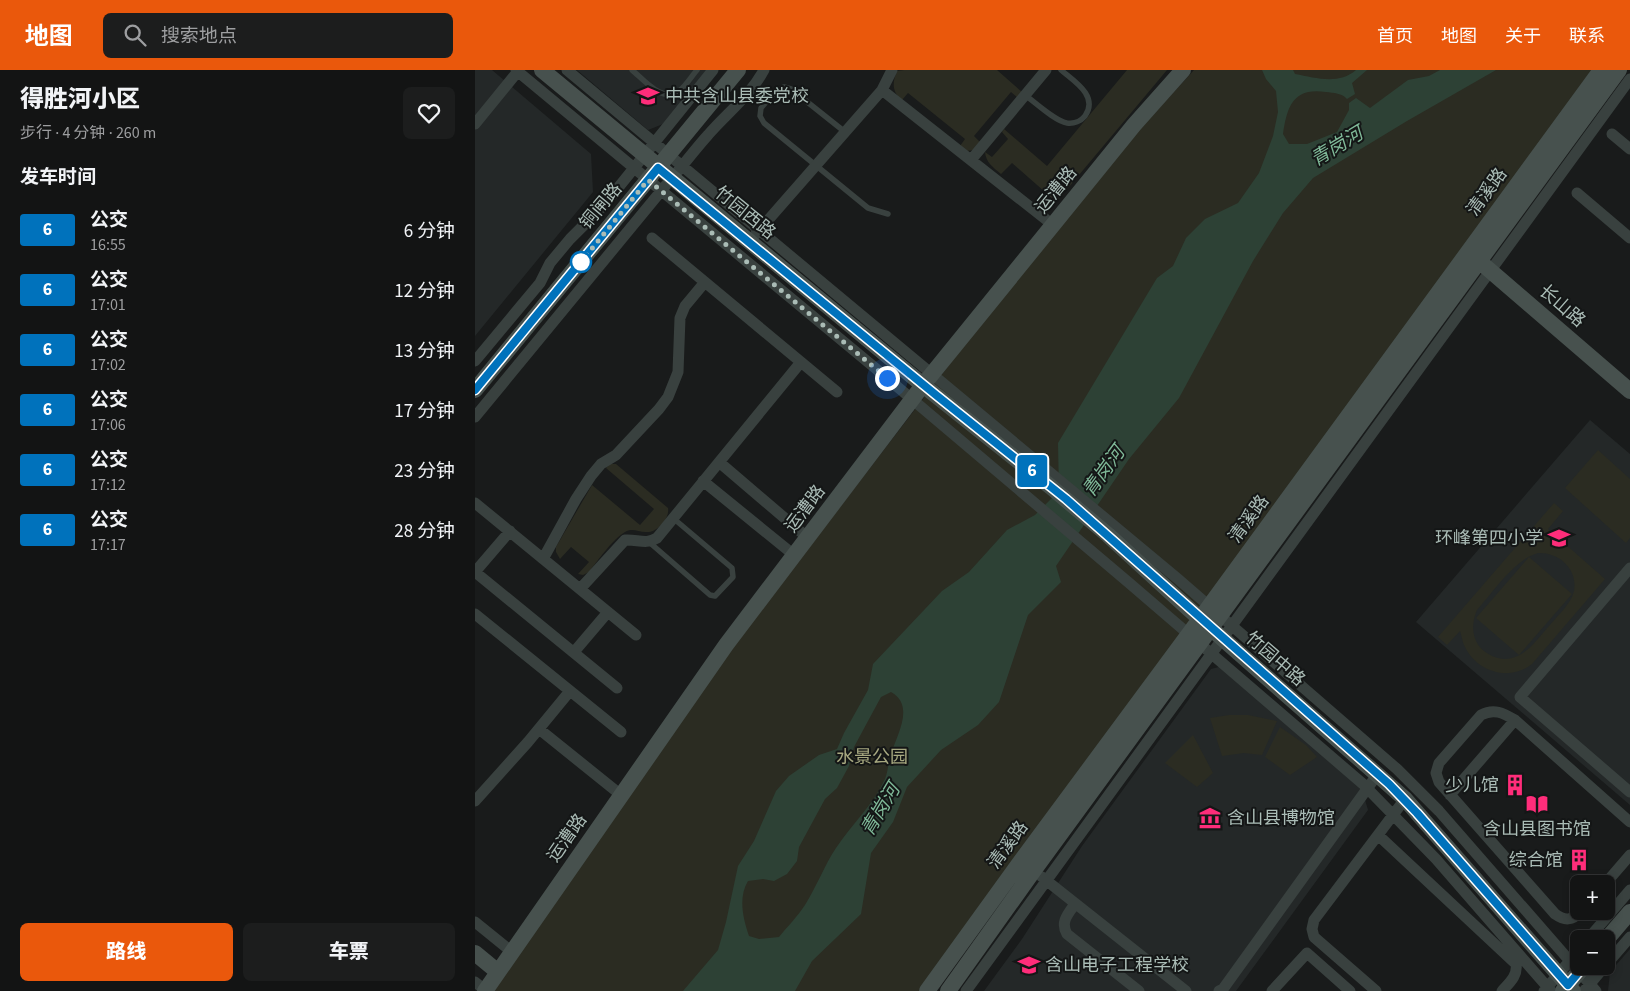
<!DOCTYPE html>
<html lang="zh">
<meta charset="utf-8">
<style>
body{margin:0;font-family:"Source Sans 3","Noto Sans SC",sans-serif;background:#1c1d1d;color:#f1f3f6;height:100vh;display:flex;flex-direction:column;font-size:19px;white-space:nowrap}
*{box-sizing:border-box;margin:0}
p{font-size:16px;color:#9d9ea0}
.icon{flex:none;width:28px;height:28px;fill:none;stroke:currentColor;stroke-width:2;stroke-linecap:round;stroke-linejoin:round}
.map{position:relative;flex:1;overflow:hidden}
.panel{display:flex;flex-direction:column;background:#131414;width:475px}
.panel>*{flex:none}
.badge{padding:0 10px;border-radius:4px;font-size:18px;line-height:32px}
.buttons{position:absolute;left:1095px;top:805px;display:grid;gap:10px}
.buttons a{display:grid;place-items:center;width:45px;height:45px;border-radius:8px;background:#131414;box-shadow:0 2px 8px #0003,0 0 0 1px #323334;font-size:25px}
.you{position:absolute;width:25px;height:25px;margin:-12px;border:4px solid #fff;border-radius:50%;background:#1a73e8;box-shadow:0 0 0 8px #1a73e833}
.map>.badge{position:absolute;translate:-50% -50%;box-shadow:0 0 0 2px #fff}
h2{padding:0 20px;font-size:19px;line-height:45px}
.round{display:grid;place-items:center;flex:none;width:52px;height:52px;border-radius:8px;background:#1c1d1d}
.overview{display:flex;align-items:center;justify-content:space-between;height:85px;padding:0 20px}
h1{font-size:24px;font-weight:800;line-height:38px}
.cta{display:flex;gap:10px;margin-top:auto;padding:10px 20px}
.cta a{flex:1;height:58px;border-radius:8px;background:#ea580c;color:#fff;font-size:20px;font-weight:800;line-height:58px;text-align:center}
.cta a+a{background:#1c1d1d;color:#f1f3f6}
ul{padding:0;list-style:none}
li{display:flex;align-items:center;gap:15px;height:60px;padding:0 20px}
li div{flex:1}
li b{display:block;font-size:19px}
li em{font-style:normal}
li .badge{min-width:55px;font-weight:700;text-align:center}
header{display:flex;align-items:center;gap:30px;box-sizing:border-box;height:70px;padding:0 25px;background:#ea580c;color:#fff}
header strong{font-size:24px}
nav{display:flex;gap:28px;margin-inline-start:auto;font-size:18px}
.search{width:350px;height:45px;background:#1c1d1d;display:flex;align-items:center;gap:12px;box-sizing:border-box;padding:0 18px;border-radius:8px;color:#9d9ea0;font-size:19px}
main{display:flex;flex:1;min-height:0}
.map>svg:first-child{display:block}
.built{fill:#242828}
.green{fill:#2b2c22;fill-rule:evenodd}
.water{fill:#2d4135;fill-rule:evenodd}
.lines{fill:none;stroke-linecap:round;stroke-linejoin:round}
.lane{stroke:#39413f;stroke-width:5.5}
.street{stroke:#39413f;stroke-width:11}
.secondary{stroke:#47514e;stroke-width:16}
.line-casing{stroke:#fff;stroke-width:11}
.line{stroke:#0072bc;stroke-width:8}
.walk{stroke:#aabcb6;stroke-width:5;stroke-dasharray:0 9}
.stop-dot{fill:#fff;stroke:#0072bc;stroke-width:2.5}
.labels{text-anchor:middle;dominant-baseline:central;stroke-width:4;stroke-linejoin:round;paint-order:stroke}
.poi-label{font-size:18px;fill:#aabcb6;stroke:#141616;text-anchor:start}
.street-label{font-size:18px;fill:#aabcb6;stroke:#141616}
.park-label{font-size:18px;fill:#a7a880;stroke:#141616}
.water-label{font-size:19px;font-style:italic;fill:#7fb998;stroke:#141616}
</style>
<header>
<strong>地图</strong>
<div class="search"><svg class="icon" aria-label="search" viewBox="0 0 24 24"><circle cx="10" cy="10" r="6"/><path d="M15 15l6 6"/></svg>搜索地点</div>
<nav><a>首页</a><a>地图</a><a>关于</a><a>联系</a></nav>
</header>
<main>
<section class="panel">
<div class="overview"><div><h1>得胜河小区</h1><p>步行 · 4 分钟 · 260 m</p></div><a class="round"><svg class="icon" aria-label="heart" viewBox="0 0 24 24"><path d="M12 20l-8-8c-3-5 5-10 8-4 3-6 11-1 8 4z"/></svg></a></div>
<h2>发车时间</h2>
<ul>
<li><span class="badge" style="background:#0072bc;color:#fff">6</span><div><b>公交</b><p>16:55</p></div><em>6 分钟</em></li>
<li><span class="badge" style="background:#0072bc;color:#fff">6</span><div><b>公交</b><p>17:01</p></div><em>12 分钟</em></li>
<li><span class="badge" style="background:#0072bc;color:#fff">6</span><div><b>公交</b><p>17:02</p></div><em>13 分钟</em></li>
<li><span class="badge" style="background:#0072bc;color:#fff">6</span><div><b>公交</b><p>17:06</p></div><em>17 分钟</em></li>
<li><span class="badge" style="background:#0072bc;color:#fff">6</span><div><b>公交</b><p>17:12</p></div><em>23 分钟</em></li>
<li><span class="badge" style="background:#0072bc;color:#fff">6</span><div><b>公交</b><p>17:17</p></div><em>28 分钟</em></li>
</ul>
<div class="cta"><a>路线</a><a>车票</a></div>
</section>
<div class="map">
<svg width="1155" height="921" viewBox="0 0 1155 921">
<rect width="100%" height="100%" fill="#191b1b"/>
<path class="built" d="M0,0H17L116,84L118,122L0,266Z
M102,0H234L193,52L173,60Z
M1115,350L1155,384V735L941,552Z
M748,596L885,713L893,740L761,921H509L547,869L607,776L736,599Z
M1155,879V921H1133L1135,902Z"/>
<path class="green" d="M429,0H522L548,23L543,28L536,22L499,66L506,73L499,80L492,81L485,76L490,69L433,23L427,30C417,22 417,13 422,1Z
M652,0H692L583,130L578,129L537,93L526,104C518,97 511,93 510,82L517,87L533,69L527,62L529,59L572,96Z
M719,0H1117L446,921H18L256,579L484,282L664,60Z
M1123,380L1155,409V468L1151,473L1090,418Z
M134,394H141L193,438C195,448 182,462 173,462C164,463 158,457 150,462C138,469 123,490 114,502L108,505L103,504L114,492L96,477L85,489L81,482V477L117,415L165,455L179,439L131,398Z
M1079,433L1088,441L1073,459L1130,509L1057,594C1035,612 1002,602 990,577C987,572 987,566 985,561L972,575L963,567ZM1063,483C1084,482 1103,499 1099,521C1096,534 1083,545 1075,555C1061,570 1047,594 1023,588C1016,586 1009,582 1004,576C996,565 997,552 1002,540C1018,522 1040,489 1063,483Z
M1054,487L1097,524L1044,585L1001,548Z
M754,645H773L802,651L787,685L769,683L747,686L735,648Z
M805,657L831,675L842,687L815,705L790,687Z
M718,665L738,703L722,717L690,693Z"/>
<path class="water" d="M787,0H818L820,4C841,8 864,15 881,0H892L877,13L880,24L872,29C867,23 859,23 851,22C818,17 812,37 808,64L814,74H832L862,62L874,40V33L881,28L895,38L933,10L954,6L965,0H1021L932,51L838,108L808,143L778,191L704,328L654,389L581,496L586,512L553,545L524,632L503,655L466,680L432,717L418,752L396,783L386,844L337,891L320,921H208L243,880L251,852L263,796L279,771L301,721L314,706L344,685L362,679L369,663L393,620L398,594L467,521L494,502L532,460L560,445L584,421L583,373L682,208L698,196L711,168L730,149L763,133L784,103L798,66L803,42L801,21L791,9ZM416,622C441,636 421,666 415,687C413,694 413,702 410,709C398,735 377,754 361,778C349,796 342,816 330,835C323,846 312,857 304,867L284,869L274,866C268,848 263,828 273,811L288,809L299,811L312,804L322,791L324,777L350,729L362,718L374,696L379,677L393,651L406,627Z"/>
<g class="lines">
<path class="lane" d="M157,0C168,9 188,34 204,21C211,16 216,7 222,0
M550,25C561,33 580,51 592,53C599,54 606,51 610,46C624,26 599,11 586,0
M370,62L316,19L309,17L301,21L286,38L285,46L289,53L393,138L413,144
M174,472L235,525L240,526L258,507L257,498L198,448"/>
<path class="street" d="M41,0L399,297L653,512L888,714L961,789L1076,921
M92,0L703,509L922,699L964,741L1121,921
M407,20L578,155
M0,54L44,0
M1137,64L1155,79
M496,90L571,0
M203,101C213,89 223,76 233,65C252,43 275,26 289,0
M1102,123L1155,168
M280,165L407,20L417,0
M177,168L362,322
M0,291L65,213L75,193L95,169L130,134L238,0
M0,347L191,115
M244,392L333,468
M228,411L319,485
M0,433L161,565
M68,489L101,429L116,406L126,394L141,385L184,339L193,327L203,302L205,248L210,236L230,212
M1155,498L1045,627L1155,722
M0,502L142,618
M0,502L35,461
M105,519L150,470C162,469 171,475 182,468L326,292
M0,544L146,662
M99,582L133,542
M64,659L146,725
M975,725L1040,650
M0,731L53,672L95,621
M903,765L1041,894C1043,906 1034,913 1027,921
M567,807L711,921
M1130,814L1155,785
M600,834C593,844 585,852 592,864L664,921
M1106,841C1097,851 1090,851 1080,844L964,712L961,703L964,693L1006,645C1019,638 1028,643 1040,650L1155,752
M0,852L37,882
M1113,869L1155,820
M1131,895L1155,867
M0,912L10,920
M491,921L1155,9
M744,921L748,919L902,705
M797,921L832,883L875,921
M901,921L839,867L837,859L839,850L930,729
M1069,921L1104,880
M1109,921L1130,896"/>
<path class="secondary" d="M67,0L448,315L576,417L633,465L714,539L913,714L930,729L1098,921
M997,185L1155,321
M0,320L263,0
M1131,870L1155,842
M0,883L23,902
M10,921L251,575L448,315L659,55L708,0
M452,921L546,791L725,549L1126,0
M473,921L559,800L1144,0
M1088,921L1109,896"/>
</g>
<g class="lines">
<g class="line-casing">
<path id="line" d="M0,320L183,98L461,325L591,429L914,714L942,743L1093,915L1109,896"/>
</g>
<use href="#line" class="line"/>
<path class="walk" d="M106,192L173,110L412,308"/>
</g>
<defs>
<g id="university-bare" transform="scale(1.725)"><path d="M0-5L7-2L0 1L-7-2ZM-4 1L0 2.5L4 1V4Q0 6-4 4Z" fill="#ff2d7a" stroke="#141616" stroke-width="2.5" paint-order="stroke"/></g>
<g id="school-bare" transform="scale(1.725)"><path d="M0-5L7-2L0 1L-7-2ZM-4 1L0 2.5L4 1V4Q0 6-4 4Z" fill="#ff2d7a" stroke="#141616" stroke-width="2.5" paint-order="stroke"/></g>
<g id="building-bare" transform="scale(1.725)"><path d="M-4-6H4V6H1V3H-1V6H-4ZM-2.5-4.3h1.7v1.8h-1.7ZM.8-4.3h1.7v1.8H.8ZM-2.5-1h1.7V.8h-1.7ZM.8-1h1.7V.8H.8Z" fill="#ff2d7a" stroke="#141616" stroke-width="2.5" paint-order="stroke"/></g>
<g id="library-bare" transform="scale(1.725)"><path d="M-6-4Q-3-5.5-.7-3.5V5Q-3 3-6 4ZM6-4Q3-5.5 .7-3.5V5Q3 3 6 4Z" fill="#ff2d7a" stroke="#141616" stroke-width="2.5" paint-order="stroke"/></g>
<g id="museum-bare" transform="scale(1.725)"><path d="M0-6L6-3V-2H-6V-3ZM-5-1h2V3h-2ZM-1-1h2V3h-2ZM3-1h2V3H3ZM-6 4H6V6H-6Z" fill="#ff2d7a" stroke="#141616" stroke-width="2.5" paint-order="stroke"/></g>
</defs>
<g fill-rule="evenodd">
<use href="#university-bare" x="173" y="26"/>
<use href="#school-bare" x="1084" y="468"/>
<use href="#building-bare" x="1040" y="715"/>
<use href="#library-bare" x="1062" y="734"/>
<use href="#museum-bare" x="735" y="748"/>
<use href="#building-bare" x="1104" y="790"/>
<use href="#school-bare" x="554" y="895"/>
</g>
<circle class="stop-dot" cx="106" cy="192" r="10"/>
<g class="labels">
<g class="poi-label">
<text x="190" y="26">中共含山县委党校</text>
<text x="1068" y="468" text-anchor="end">环峰第四小学</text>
<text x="1024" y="715" text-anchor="end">少儿馆</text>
<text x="752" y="748">含山县博物馆</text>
<text x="1062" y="759" text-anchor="middle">含山县图书馆</text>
<text x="1088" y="790" text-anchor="end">综合馆</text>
<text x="570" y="895">含山电子工程学校</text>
</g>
<g class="street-label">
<text transform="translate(581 120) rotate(-51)">运漕路</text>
<text transform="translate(1012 122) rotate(-54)">清溪路</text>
<text transform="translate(126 136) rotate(-50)">铜闸路</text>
<text transform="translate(270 143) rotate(39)">竹园西路</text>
<text transform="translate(1087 236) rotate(41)">长山路</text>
<text transform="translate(330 439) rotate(-53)">运漕路</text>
<text transform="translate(774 449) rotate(-54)">清溪路</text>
<text transform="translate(800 589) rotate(41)">竹园中路</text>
<text transform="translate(92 768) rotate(-55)">运漕路</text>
<text transform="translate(533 775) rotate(-54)">清溪路</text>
</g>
<g class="park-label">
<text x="397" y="687">水景公园</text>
</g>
<g class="water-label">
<text transform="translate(862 77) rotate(-31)">青岗河</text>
<text transform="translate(629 402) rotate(-54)">青岗河</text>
<text transform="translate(406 740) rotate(-59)">青岗河</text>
</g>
</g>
</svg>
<div class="buttons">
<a>+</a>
<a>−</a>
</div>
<div class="you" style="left:412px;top:308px"></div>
<b class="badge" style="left:557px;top:401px;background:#0072bc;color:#fff">6</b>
</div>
</main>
